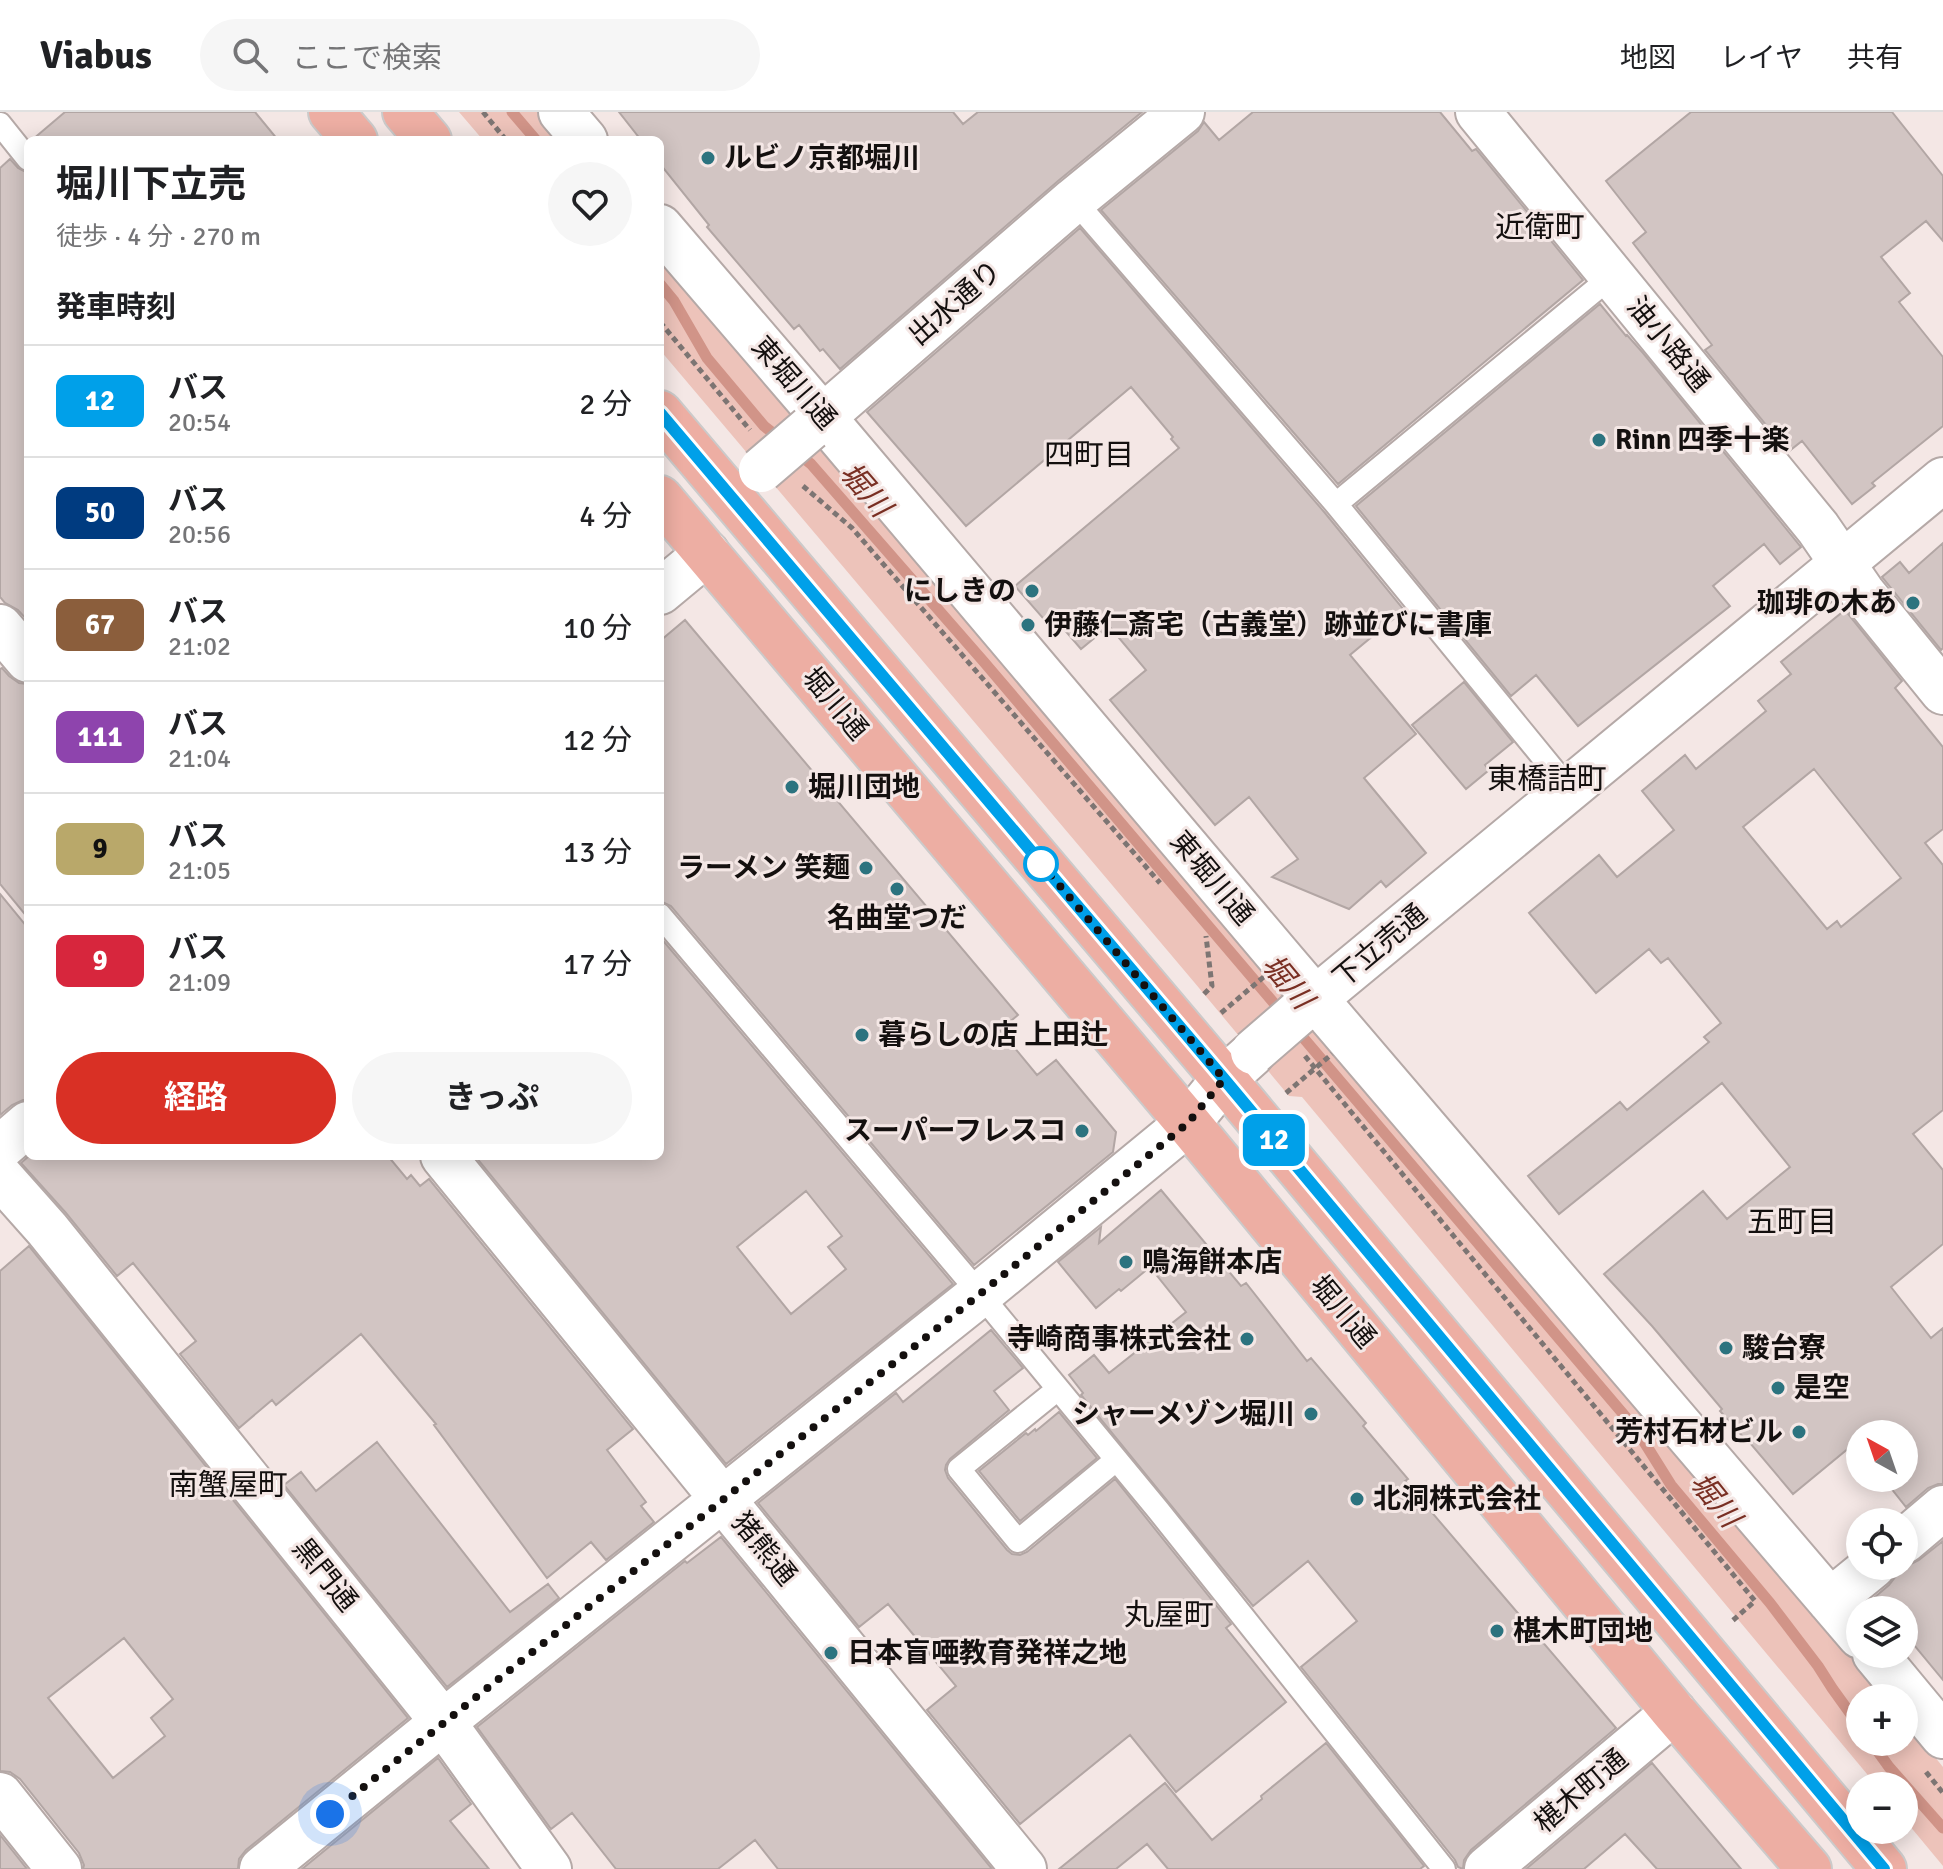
<!DOCTYPE html>
<html lang="ja">
<meta charset="utf-8">
<style>
body{margin:0;font-family:Signika,"Noto Sans JP",sans-serif;background:#f6f6f6;color:#202124;height:100vh;display:flex;flex-direction:column;font-size:30px;white-space:nowrap}
*{box-sizing:border-box;margin:0}
p{font-size:26px;color:#757577}
.icon{flex:none;width:44px;height:44px;fill:none;stroke:currentColor;stroke-width:2;stroke-linecap:round;stroke-linejoin:round}
.map{position:relative;flex:1;overflow:hidden}
.panel{position:absolute;left:24px;top:24px;width:640px;height:1024px;display:flex;flex-direction:column;background:#fff;border-radius:12px;box-shadow:0 4px 20px #0003}
.panel>*{flex:none}
.badge{padding:0 16px;border-radius:12px;font-size:28px;line-height:52px}
.needle{width:52px;rotate:320deg}
.tools{position:absolute;left:1846px;top:1308px;display:grid;gap:16px}
.tools a{display:grid;place-items:center;width:72px;height:72px;border-radius:50%;background:#fff;box-shadow:0 4px 20px #0003;font-size:40px}
.you{position:absolute;width:40px;height:40px;margin:-20px;border:6px solid #fff;border-radius:50%;background:#1a73e8;box-shadow:0 0 0 12px #1a73e833}
.map>.badge{position:absolute;translate:-50% -50%;box-shadow:0 0 0 4px #fff}
h2{padding:0 32px;font-size:30px;line-height:72px}
.round{display:grid;place-items:center;flex:none;width:84px;height:84px;border-radius:42px;background:#f6f6f6}
.head{display:flex;align-items:center;justify-content:space-between;height:136px;padding:0 32px}
h1{font-size:38px;font-weight:700;line-height:60px}
.action{display:flex;gap:16px;margin-top:auto;padding:16px 32px}
.action a{flex:1;height:92px;border-radius:48px;background:#d93025;color:#fff;font-size:32px;font-weight:700;line-height:92px;text-align:center}
.action a+a{background:#f6f6f6;color:#202124}
ul{padding:0;list-style:none}
li{display:flex;align-items:center;gap:24px;height:112px;padding:0 32px;border-top:2px solid #e0e0e0}
li div{flex:1}
li b{display:block;font-size:30px}
li em{font-style:normal}
li .badge{min-width:88px;font-weight:700;text-align:center}
header{display:flex;align-items:center;gap:48px;box-sizing:border-box;height:112px;padding:0 40px;background:#fff;border-bottom:2px solid #e0e0e0}
header strong{font-size:38px}
nav{display:flex;gap:44px;margin-inline-start:auto;font-size:28px}
.search{width:560px;height:72px;background:#f6f6f6;display:flex;align-items:center;gap:20px;box-sizing:border-box;padding:0 28px;border-radius:44px;color:#757577;font-size:30px}
.map>svg:first-child{display:block}
.green{fill:#edc3ba}
.lines{fill:none;stroke-linecap:round;stroke-linejoin:round}
.stream{stroke:#d19488;stroke-width:11}
.building{fill:#d2c5c3;stroke:#b2a6a4;stroke-width:2;fill-rule:evenodd}
.service-casing{stroke:#b5a9a7;stroke-width:26}
.minor-casing{stroke:#b5a9a7;stroke-width:48}
.tertiary-casing{stroke:#b5a9a7;stroke-width:48}
.primary-casing{stroke:#cbcaca;stroke-width:48}
.path{stroke:#7d7573;stroke-width:5;stroke-dasharray:6 4;stroke-linecap:butt}
.service{stroke:#fff;stroke-width:22}
.minor{stroke:#fff;stroke-width:44}
.tertiary{stroke:#fff;stroke-width:44}
.primary{stroke:#edaea3;stroke-width:44}
.minor-bridge-casing{stroke:#b5a9a7;stroke-width:48;stroke-linecap:butt}
.tertiary-bridge-casing{stroke:#b5a9a7;stroke-width:48;stroke-linecap:butt}
.path-bridge{stroke:#7d7573;stroke-width:5;stroke-dasharray:6 4;stroke-linecap:butt}
.minor-bridge{stroke:#fff;stroke-width:44}
.tertiary-bridge{stroke:#fff;stroke-width:44}
.line-casing{stroke:#fff;stroke-width:18}
.line{stroke:#00a0e9;stroke-width:12}
.walk{stroke:#14100f;stroke-width:8;stroke-dasharray:0 14.4}
.poi-dot{fill:#2c737f;stroke:#f4e7e5;stroke-width:3}
.stop-dot{fill:#fff;stroke:#00a0e9;stroke-width:4}
.labels{text-anchor:middle;dominant-baseline:central;stroke-width:6;stroke-linejoin:round;paint-order:stroke}
.poi-label{font-size:28px;font-weight:bold;fill:#14100f;stroke:#f4e7e5;text-anchor:start}
.street-label{font-size:28px;fill:#14100f;stroke:#f4e7e5}
.neighbourhood-label{font-size:30px;fill:#14100f;stroke:#f4e7e5}
.water-label{font-size:30px;font-style:italic;fill:#792f23;stroke:#f4e7e5}
</style>
<header>
<strong>Viabus</strong>
<div class="search"><svg class="icon" aria-label="search" viewBox="0 0 24 24"><circle cx="10" cy="10" r="6"/><path d="M15 15l6 6"/></svg>ここで検索</div>
<nav><a>地図</a><a>レイヤ</a><a>共有</a></nav>
</header>
<div class="map">
<svg width="1943" height="1757" viewBox="0 0 1943 1757">
<rect width="100%" height="100%" fill="#f4e7e5"/>
<path class="green" d="M459,0H541L565,28H483Z
M660,140L1335,946L1804,1484L1887,1586H1860V1630H1904V1607L1943,1655V1754L1904,1707V1674H1877L1302,985L1289,984L1194,870L660,238Z"/>
<g class="lines">
<path class="stream" d="M512,0L536,28
M660,172L674,189L707,246L764,314L782,328
M795,339L811,352L984,550L1284,903
M1295,916L1636,1317L1671,1373L1770,1491L1818,1554L1832,1576L1860,1615
M1871,1630L1889,1655L1943,1716"/>
</g>
<path class="building" d="M65,0H255L278,28H32Z
M619,0H953L963,12L978,0H1142L1058,69L840,257L823,237L820,239L799,213L794,217L707,115L709,113L660,52V28H641Z
M1253,0H1440L1472,39L1476,37L1583,168L1338,372L1101,98L1198,19L1204,10L1219,28Z
M1691,0H1892L1943,64V129L1926,109L1881,145L1910,181L1899,190L1943,245V314L1872,371L1875,374L1852,392L1802,329L1788,340L1705,238L1712,233L1633,131L1646,120L1606,69Z
M10,47L18,56L28,61V509L18,498L5,491L0,485V56Z
M1080,116L1325,401L1404,498L1350,543L1416,622L1364,666L1426,741L1386,775L1381,769L1349,797L1272,765L1298,747L1249,685L1215,713L1110,588L1146,558L1109,514L1081,537L1063,516L1056,521L1015,474L1179,336L1171,327L1173,325L1131,275L966,414L867,300Z
M1600,192L1626,224L1627,223L1643,241L1801,435L1780,452L1764,432L1713,474L1730,494L1578,614L1536,563L1511,584L1356,394Z
M1943,431V536L1941,538L1882,465L1900,450L1909,461Z
M1845,498L1902,569L1895,576L1943,635V717L1925,731L1943,753V998L1913,1022L1943,1058V1132L1891,1175L1931,1226L1943,1216V1372H1938L1928,1376L1906,1395L1883,1366H1904V1322H1860V1337L1855,1331L1793,1382L1745,1325L1744,1326L1720,1299L1722,1297L1652,1214L1604,1162L1703,1079L1727,1107L1790,1055L1722,971L1559,1102L1528,1064L1620,990L1627,998L1709,930L1704,925L1721,911L1668,846L1661,851L1649,837L1596,881L1529,801L1599,743L1617,765L1674,718L1642,679L1685,643L1696,657L1766,599L1758,589L1791,562L1781,550ZM1814,657L1901,766L1841,815L1837,809L1827,817L1743,715Z
M685,508L1018,903L1000,918L1037,963L1056,948L1116,1020L1113,1040L974,1153L671,794L660,789V529Z
M2,556L9,564L19,571L28,572V806L0,772V557Z
M1464,570L1513,630L1485,653L1489,658L1466,677L1412,613Z
M0,782L28,816V988H23L12,993L0,1003Z
M660,825L953,1172L726,1352L475,1044H660ZM806,1079L842,1124L828,1135L846,1157L791,1202L737,1135Z
M29,1044H388L407,1067L411,1063L420,1074L429,1067L633,1317L607,1338L646,1390L641,1394L654,1410L606,1448L591,1430L547,1466L434,1313L436,1312L361,1222L276,1293L272,1288L239,1316L180,1242L196,1229L133,1151L117,1164L66,1101L21,1051Z
M1161,1078L1241,1174L1246,1171L1307,1249L1311,1246L1366,1311L1363,1314L1408,1367L1405,1369L1616,1616L1471,1738L1464,1748L1463,1757L1458,1755L1455,1748L1301,1555L1357,1509L1308,1449L1253,1494L1081,1283L1083,1281L1069,1263L1094,1243L1109,1261L1186,1200L1150,1155L1121,1179L1119,1177L1096,1196L1058,1150L1101,1115L1099,1131Z
M29,1134L408,1606L246,1738L239,1747L238,1757H83L84,1753L79,1741L20,1667L10,1660L0,1659V1159ZM124,1526L173,1587L151,1606L165,1624L113,1666L48,1586Z
M991,1218L1023,1256L994,1279L1009,1298L950,1347L946,1353L945,1358L948,1366L1007,1438L1012,1442L1020,1443L1027,1440L1115,1367L1231,1512L1226,1516L1286,1590L1176,1680L1130,1623L1020,1712L927,1598L956,1574L888,1492L859,1515L758,1391L896,1281L903,1290Z
M1059,1300L1097,1346L1020,1409L979,1359L1026,1321L1028,1323L1035,1317L1036,1319Z
M377,1330L510,1500L548,1472L559,1486L447,1575L284,1373L301,1360L316,1379Z
M721,1425L992,1757H778L755,1728L718,1757H616L572,1701L551,1717L477,1615L685,1449L687,1451Z
M1943,1429V1568L1904,1521V1498H1885L1875,1485L1889,1473L1896,1464L1899,1454L1909,1453L1919,1448Z
M1326,1631L1424,1754L1420,1757H1168L1147,1732L1116,1757H1059L1165,1671L1212,1728L1262,1687L1261,1684Z
M438,1646L471,1692L450,1709L489,1757H302Z
M1652,1651L1741,1757H1657L1625,1722L1584,1757H1526Z
M0,1723L27,1757H0Z"/>
<g class="lines">
<g class="service-casing">
<path id="service" d="M0,12L28,47
M1074,88L1336,392L1569,677
M1336,392L1612,164
M660,803L980,1182L1158,1398L1444,1757
M1058,1277L959,1357L1018,1429L1116,1348"/>
</g>
<g class="minor-casing">
<path id="minor" d="M561,0L585,28
M1478,0L1818,416L1862,480L1943,580
M660,115L823,305L1283,849L1860,1524
M810,316L1074,88L1182,0
M660,480L707,441
M0,515L28,548
M0,1036L28,1012
M443,1044L1024,1757
M0,1064L47,1117L443,1610L549,1757
M1904,1429L1943,1396
M1830,1489L1873,1454
M1875,1542L1943,1624
M0,1683L59,1757
M262,1757L443,1610L980,1182L1188,1011
M1487,1757L1674,1600"/>
</g>
<g class="tertiary-casing">
<path id="tertiary" d="M1298,901L1943,368
M1188,1011L1224,967L1252,942"/>
</g>
<g class="primary-casing">
<path id="primary" d="M331,0L355,28
M405,0L429,28
M660,301L1224,967L1884,1757
M660,386L1188,1011L1674,1600L1809,1757"/>
</g>
<path class="path" d="M483,0L506,28
M660,210L750,318
M803,374L852,416L1160,771
M1204,882L1212,874L1206,824
M1305,944L1755,1489L1731,1510
M1926,1660L1943,1681"/>
<use href="#service" class="service"/>
<use href="#minor" class="minor"/>
<use href="#tertiary" class="tertiary"/>
<use href="#primary" class="primary"/>
<g class="minor-bridge-casing">
<path id="minor-bridge" d="M761,358L810,316"/>
</g>
<g class="tertiary-bridge-casing">
<path id="tertiary-bridge" d="M1253,940L1298,901"/>
</g>
<path class="path-bridge" d="M1221,901L1266,863
M1286,981L1332,942"/>
<use href="#minor-bridge" class="minor-bridge"/>
<use href="#tertiary-bridge" class="tertiary-bridge"/>
</g>
<g class="lines">
<g class="line-casing">
<path id="line" d="M660,301L1224,967L1884,1757"/>
</g>
<use href="#line" class="line"/>
<path class="walk" d="M330,1702L980,1182L1188,1011L1224,967L1032,741L1041,752"/>
</g>
<g class="poi-dot">
<circle cx="708" cy="46" r="8"/>
<circle cx="1599" cy="328" r="8"/>
<circle cx="1032" cy="479" r="8"/>
<circle cx="1913" cy="491" r="8"/>
<circle cx="1028" cy="513" r="8"/>
<circle cx="792" cy="675" r="8"/>
<circle cx="866" cy="756" r="8"/>
<circle cx="897" cy="777" r="8"/>
<circle cx="862" cy="923" r="8"/>
<circle cx="1082" cy="1019" r="8"/>
<circle cx="1126" cy="1150" r="8"/>
<circle cx="1247" cy="1227" r="8"/>
<circle cx="1726" cy="1236" r="8"/>
<circle cx="1778" cy="1276" r="8"/>
<circle cx="1311" cy="1302" r="8"/>
<circle cx="1799" cy="1320" r="8"/>
<circle cx="1357" cy="1387" r="8"/>
<circle cx="1497" cy="1519" r="8"/>
<circle cx="831" cy="1541" r="8"/>
</g>
<circle class="stop-dot" cx="1041" cy="752" r="16"/>
<g class="labels">
<g class="poi-label">
<text x="724" y="46">ルビノ京都堀川</text>
<text x="1615" y="328">Rinn 四季十楽</text>
<text x="1016" y="479" text-anchor="end">にしきの</text>
<text x="1897" y="491" text-anchor="end">珈琲の木あ</text>
<text x="1044" y="513">伊藤仁斎宅（古義堂）跡並びに書庫</text>
<text x="808" y="675">堀川団地</text>
<text x="850" y="756" text-anchor="end">ラーメン 笑麺</text>
<text x="897" y="806" text-anchor="middle">名曲堂つだ</text>
<text x="878" y="923">暮らしの店 上田辻</text>
<text x="1066" y="1019" text-anchor="end">スーパーフレスコ</text>
<text x="1142" y="1150">鳴海餅本店</text>
<text x="1231" y="1227" text-anchor="end">寺崎商事株式会社</text>
<text x="1742" y="1236">駿台寮</text>
<text x="1794" y="1276">是空</text>
<text x="1295" y="1302" text-anchor="end">シャーメゾン堀川</text>
<text x="1783" y="1320" text-anchor="end">芳村石材ビル</text>
<text x="1373" y="1387">北洞株式会社</text>
<text x="1513" y="1519">椹木町団地</text>
<text x="847" y="1541">日本盲唖教育発祥之地</text>
</g>
<g class="street-label">
<text transform="translate(955 191) rotate(-41)">出水通り</text>
<text transform="translate(1668 232) rotate(51)">油小路通</text>
<text transform="translate(794 271) rotate(49)">東堀川通</text>
<text transform="translate(835 592) rotate(50)">堀川通</text>
<text transform="translate(1212 766) rotate(50)">東堀川通</text>
<text transform="translate(1380 834) rotate(-40)">下立売通</text>
<text transform="translate(1343 1200) rotate(50)">堀川通</text>
<text transform="translate(764 1437) rotate(51)">猪熊通</text>
<text transform="translate(325 1463) rotate(51)">黒門通</text>
<text transform="translate(1581 1679) rotate(-40)">椹木町通</text>
</g>
<g class="neighbourhood-label">
<text x="1540" y="115">近衛町</text>
<text x="1089" y="343">四町目</text>
<text x="1547" y="667">東橋詰町</text>
<text x="1792" y="1110">五町目</text>
<text x="228" y="1373">南蟹屋町</text>
<text x="1169" y="1503">丸屋町</text>
</g>
<g class="water-label">
<text transform="translate(865 378) rotate(49)">堀川</text>
<text transform="translate(1287 870) rotate(50)">堀川</text>
<text transform="translate(1715 1388) rotate(51)">堀川</text>
</g>
</g>
</svg>
<div class="tools">
<a><svg class="needle" viewBox="-14 -14 28 28"><path d="M0-13l5 13h-10z" fill="#e53935"/><path d="M0 13l5-13h-10z" fill="#757577"/></svg></a>
<a><svg class="icon" aria-label="locate" viewBox="0 0 24 24"><circle cx="12" cy="12" r="6"/><path d="M12 2v4M12 18v4M2 12h4M18 12h4"/></svg></a>
<a><svg class="icon" aria-label="layers" viewBox="0 0 24 24"><path d="M12 4l9 5-9 5-9-5zM3 14l9 5 9-5"/></svg></a>
<a>+</a>
<a>−</a>
</div>
<div class="you" style="left:330px;top:1702px"></div>
<b class="badge" style="left:1274px;top:1028px;background:#00a0e9;color:#fff">12</b>
<section class="panel">
<div class="head"><div><h1>堀川下立売</h1><p>徒歩 · 4 分 · 270 m</p></div><a class="round"><svg class="icon" aria-label="heart" viewBox="0 0 24 24"><path d="M12 20l-8-8c-3-5 5-10 8-4 3-6 11-1 8 4z"/></svg></a></div>
<h2>発車時刻</h2>
<ul>
<li><span class="badge" style="background:#00a0e9;color:#fff">12</span><div><b>バス</b><p>20:54</p></div><em>2 分</em></li>
<li><span class="badge" style="background:#003b80;color:#fff">50</span><div><b>バス</b><p>20:56</p></div><em>4 分</em></li>
<li><span class="badge" style="background:#8b5e3c;color:#fff">67</span><div><b>バス</b><p>21:02</p></div><em>10 分</em></li>
<li><span class="badge" style="background:#8e44ad;color:#fff">111</span><div><b>バス</b><p>21:04</p></div><em>12 分</em></li>
<li><span class="badge" style="background:#b9a86a;color:#111">9</span><div><b>バス</b><p>21:05</p></div><em>13 分</em></li>
<li><span class="badge" style="background:#d7263d;color:#fff">9</span><div><b>バス</b><p>21:09</p></div><em>17 分</em></li>
</ul>
<div class="action"><a>経路</a><a>きっぷ</a></div>
</section>
</div>
